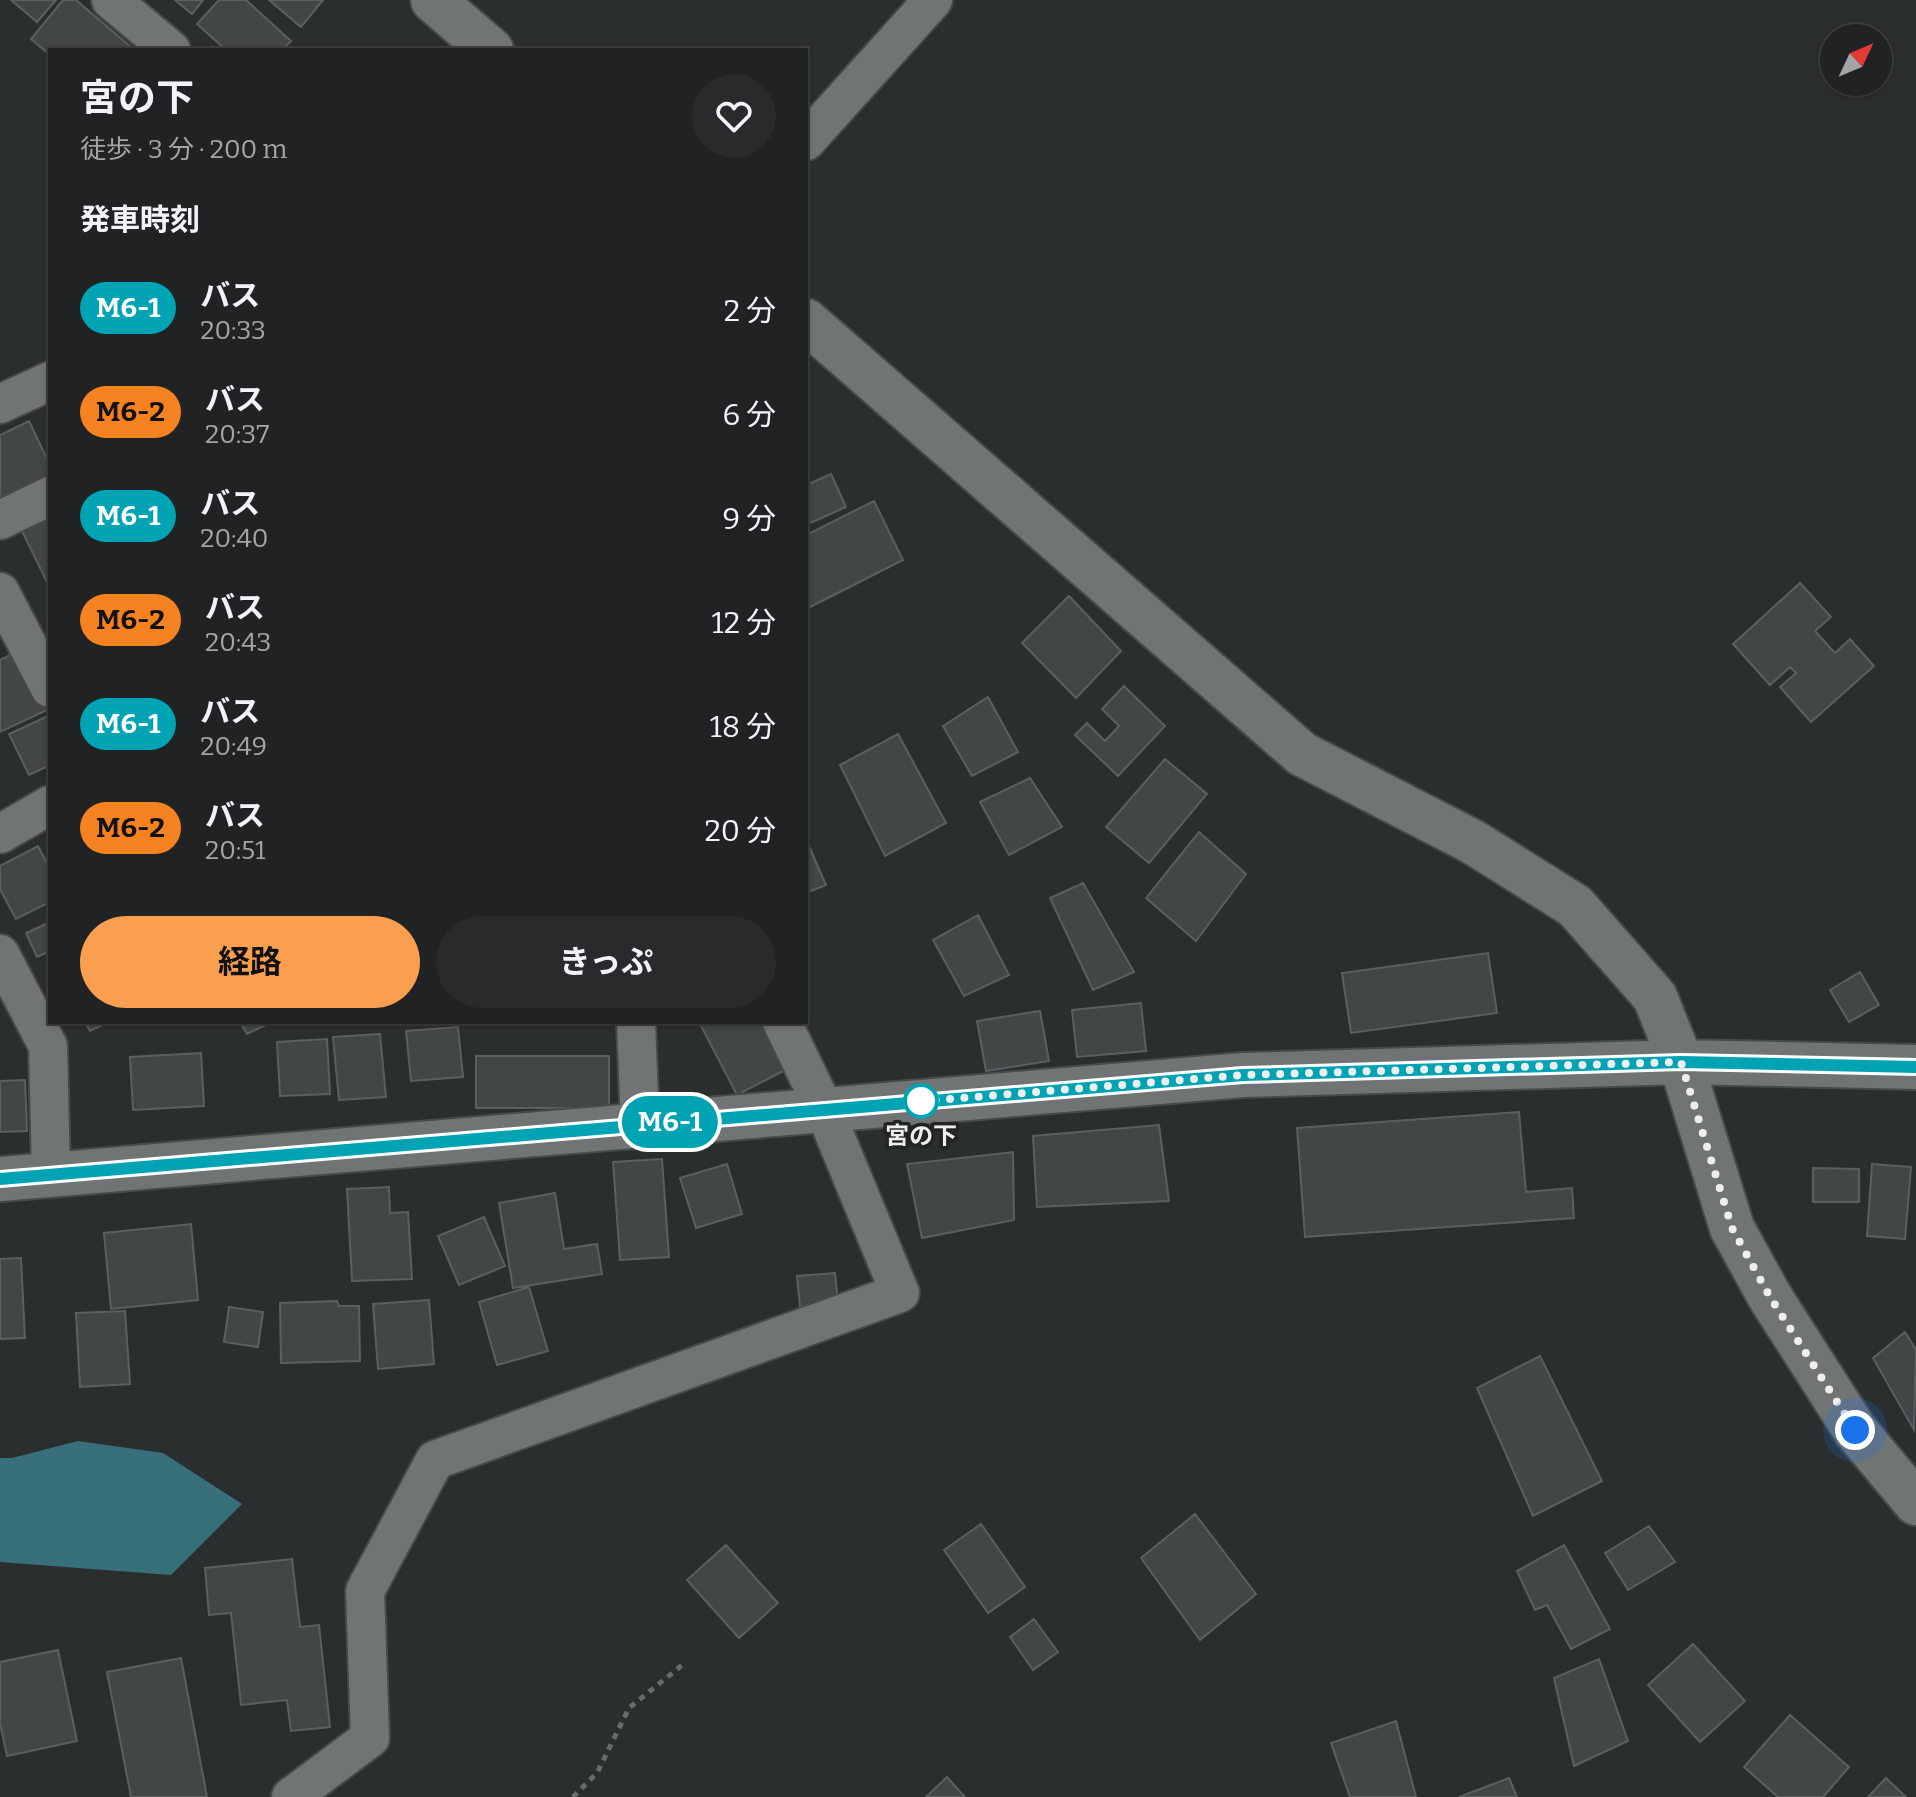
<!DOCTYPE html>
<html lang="ja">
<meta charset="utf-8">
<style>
body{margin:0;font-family:Bitter,"Noto Sans JP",serif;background:#282a2b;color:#f1f3f6;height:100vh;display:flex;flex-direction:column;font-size:30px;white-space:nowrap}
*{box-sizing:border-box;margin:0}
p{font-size:26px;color:#a2a4a6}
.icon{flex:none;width:44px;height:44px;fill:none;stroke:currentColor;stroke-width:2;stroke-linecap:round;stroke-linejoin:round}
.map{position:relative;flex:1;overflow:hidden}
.details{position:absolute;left:48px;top:48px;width:760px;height:976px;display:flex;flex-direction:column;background:#202223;border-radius:0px;box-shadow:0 2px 6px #0004,0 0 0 2px #3d3f41}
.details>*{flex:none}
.badge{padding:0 16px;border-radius:26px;font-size:28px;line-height:52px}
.needle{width:52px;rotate:46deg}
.tools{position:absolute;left:1820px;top:24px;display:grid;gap:16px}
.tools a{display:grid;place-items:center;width:72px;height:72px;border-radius:50%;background:#202223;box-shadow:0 2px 6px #0004,0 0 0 2px #3d3f41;font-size:40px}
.you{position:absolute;width:40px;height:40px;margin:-20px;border:6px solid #fff;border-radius:50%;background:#1a73e8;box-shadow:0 0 0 12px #1a73e833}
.map>.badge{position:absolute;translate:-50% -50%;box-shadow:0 0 0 4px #fff}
h2{padding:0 32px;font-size:30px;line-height:72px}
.round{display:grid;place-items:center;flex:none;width:84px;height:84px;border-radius:42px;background:#282a2b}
.summary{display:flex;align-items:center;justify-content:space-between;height:136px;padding:0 32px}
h1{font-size:38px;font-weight:700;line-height:60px}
.cta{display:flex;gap:16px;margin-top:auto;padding:16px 32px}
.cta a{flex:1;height:92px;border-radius:48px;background:#fa9f4f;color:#111;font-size:32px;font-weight:700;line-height:92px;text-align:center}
.cta a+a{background:#282a2b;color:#f1f3f6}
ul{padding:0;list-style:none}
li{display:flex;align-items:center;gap:24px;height:104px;padding:0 32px}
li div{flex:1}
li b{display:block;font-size:30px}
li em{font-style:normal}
li .badge{min-width:88px;font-weight:700;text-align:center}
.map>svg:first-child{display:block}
.forest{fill:#37707b}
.building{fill:#434647;stroke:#5b5f60;stroke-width:2}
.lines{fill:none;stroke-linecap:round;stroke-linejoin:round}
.minor-casing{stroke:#474a4b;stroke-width:42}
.tertiary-casing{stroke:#474a4b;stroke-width:48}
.path{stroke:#686b6b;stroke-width:5;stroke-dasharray:6 6;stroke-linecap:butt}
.minor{stroke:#707474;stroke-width:38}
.tertiary{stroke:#707474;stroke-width:44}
.line-casing{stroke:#fff;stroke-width:18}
.line{stroke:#00a3b4;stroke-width:12}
.walk{stroke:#edefef;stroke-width:8;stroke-dasharray:0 14.4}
.stop-dot{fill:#fff;stroke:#00a3b4;stroke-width:4}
.labels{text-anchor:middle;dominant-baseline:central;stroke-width:7;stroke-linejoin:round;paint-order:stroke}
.stop-label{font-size:24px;font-weight:bold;fill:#edefef;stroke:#212425}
</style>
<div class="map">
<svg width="1916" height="1797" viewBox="0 0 1916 1797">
<rect width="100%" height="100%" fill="#2b2e2f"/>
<path class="forest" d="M78,1441L163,1453L242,1504L171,1575L0,1562V1458H12Z"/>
<path class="building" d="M11,0H56L37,22Z
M63,0H76L131,47L128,50H50V55L31,39Z
M175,0H203L192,14Z
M219,0H246L291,41L282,50H226L197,24Z
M269,0H323L301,27Z
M29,421L50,465V484L0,507V435Z
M831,474L846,507L806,525V485Z
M874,501L903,560L806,609V535Z
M50,503V580L47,582L16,519Z
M1800,583L1831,617L1815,631L1835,653L1850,639L1874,666L1811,722L1780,687L1796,673L1790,667L1770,685L1733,644Z
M1069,596L1121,651L1076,698L1022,643Z
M14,653L37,684L49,709L0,732V660Z
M1124,686L1165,726L1118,776L1075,735L1087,723L1105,741L1119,726L1102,709Z
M988,697L1018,752L972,776L943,726Z
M50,715V765L29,775L9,734Z
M898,734L946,823L885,856L840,765Z
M1165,759L1207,794L1149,863L1106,827Z
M1030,778L1062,827L1009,855L980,802Z
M1199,832L1246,874L1196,941L1146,898Z
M806,839L826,885L806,893Z
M38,846L50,869V902L16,919L0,889V866Z
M1083,883L1134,972L1093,990L1050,898Z
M978,915L1009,975L964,996L933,940Z
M50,922V951L37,957L26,933Z
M1488,953L1497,1013L1351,1033L1342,973Z
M1860,972L1879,1005L1849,1022L1830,990Z
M1141,1003L1146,1051L1077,1057L1072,1010Z
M1040,1011L1049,1061L986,1071L977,1021Z
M85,1022H108L90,1031Z
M240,1022H272L247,1034Z
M699,1022H763L787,1069L737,1095Z
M458,1027L463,1077L411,1081L406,1031Z
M380,1034L386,1097L339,1100L333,1037Z
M327,1039L330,1094L280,1096L277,1042Z
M201,1053L204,1106L133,1110L130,1057Z
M476,1056H609V1108H476Z
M25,1080L27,1131L0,1132V1081Z
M1519,1112L1526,1192L1572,1188L1574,1218L1305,1237L1297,1128Z
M1159,1125L1169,1201L1037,1207L1033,1136Z
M1013,1152L1014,1220L922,1238L907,1164Z
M662,1159L669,1257L620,1260L613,1162Z
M727,1164L742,1214L696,1228L680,1178Z
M1872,1164L1911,1167L1905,1239L1867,1236Z
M1813,1168L1859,1169V1202H1813Z
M389,1187L390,1213L408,1212L412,1279L352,1281L347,1189Z
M555,1193L564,1249L597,1244L602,1274L513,1288L499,1203Z
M484,1217L505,1266L459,1285L438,1236Z
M191,1224L198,1300L111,1309L104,1233Z
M21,1258L25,1338L0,1339V1259Z
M835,1273L838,1303L800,1307L797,1276Z
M529,1287L548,1351L497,1365L479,1302Z
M429,1300L434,1364L378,1369L373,1304Z
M337,1301L339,1306H359L360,1361L281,1363L280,1303Z
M229,1307L263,1312L258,1347L224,1342Z
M125,1311L130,1384L80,1387L76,1313Z
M1905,1332L1916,1350L1914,1430L1873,1358Z
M1540,1356L1602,1481L1533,1516L1477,1388Z
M1195,1514L1256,1594L1200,1640L1141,1558Z
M981,1524L1025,1587L988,1613L944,1550Z
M1649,1526L1675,1562L1628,1590L1605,1553Z
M726,1545L778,1603L739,1638L687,1580Z
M1564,1545L1610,1629L1571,1649L1547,1605L1535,1610L1517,1571Z
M292,1559L300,1627L319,1625L330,1727L291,1731L287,1700L241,1705L231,1613L209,1615L205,1568Z
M1034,1619L1058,1652L1033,1670L1010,1637Z
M1693,1644L1745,1701L1700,1742L1648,1685Z
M58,1650L77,1741L7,1756L0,1723V1662Z
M181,1658L207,1797H131L107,1672Z
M1599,1659L1628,1741L1574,1766L1554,1678Z
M1790,1715L1849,1767L1823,1797H1778L1744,1767Z
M1396,1721L1416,1797H1350L1331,1743Z
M947,1777L965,1797H926Z
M1509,1778L1517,1797H1459Z
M1886,1778L1906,1797H1868Z"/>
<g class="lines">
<g class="minor-casing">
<path id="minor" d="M111,0L171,50
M806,141L933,0
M0,404L50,381
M0,520L50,496
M0,592L50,688
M0,834L50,805
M0,954L48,1046L51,1175
M636,1022L640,1125
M291,1797L370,1738L365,1591L435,1460L900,1293L824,1109L782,1022"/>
</g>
<g class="tertiary-casing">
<path id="tertiary" d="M433,0L491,50
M806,321L1302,754L1473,842L1575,906L1655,997L1681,1062L1732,1228L1770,1297L1855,1430L1916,1503
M0,1179L1243,1075L1681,1062L1916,1067"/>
</g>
<path class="path" d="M573,1797L597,1773L629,1708L686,1662"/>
<use href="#minor" class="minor"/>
<use href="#tertiary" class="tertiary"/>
</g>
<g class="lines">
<g class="line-casing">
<path id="line" d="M0,1179L1243,1075L1681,1062L1916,1067"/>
</g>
<use href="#line" class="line"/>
<path class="walk" d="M921,1101L914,1102L1243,1075L1681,1062L1732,1228L1770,1297L1855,1430"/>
</g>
<circle class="stop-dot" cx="921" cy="1101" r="16"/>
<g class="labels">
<g class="stop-label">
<text x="921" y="1136">宮の下</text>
</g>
</g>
</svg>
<div class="tools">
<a><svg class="needle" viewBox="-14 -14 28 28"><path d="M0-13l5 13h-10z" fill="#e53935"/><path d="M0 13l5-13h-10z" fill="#a2a4a6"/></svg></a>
</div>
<div class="you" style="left:1855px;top:1430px"></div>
<b class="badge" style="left:670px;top:1122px;background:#00a3b4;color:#fff">M6-1</b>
<section class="details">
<div class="summary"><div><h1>宮の下</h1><p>徒歩 · 3 分 · 200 m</p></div><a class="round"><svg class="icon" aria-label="heart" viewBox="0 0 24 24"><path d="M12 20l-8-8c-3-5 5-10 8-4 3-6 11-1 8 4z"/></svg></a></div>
<h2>発車時刻</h2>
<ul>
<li><span class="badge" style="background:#00a3b4;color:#fff">M6-1</span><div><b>バス</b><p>20:33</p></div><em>2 分</em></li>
<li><span class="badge" style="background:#f58220;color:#111">M6-2</span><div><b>バス</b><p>20:37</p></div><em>6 分</em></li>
<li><span class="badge" style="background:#00a3b4;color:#fff">M6-1</span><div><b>バス</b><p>20:40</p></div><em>9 分</em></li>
<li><span class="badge" style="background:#f58220;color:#111">M6-2</span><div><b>バス</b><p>20:43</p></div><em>12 分</em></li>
<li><span class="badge" style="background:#00a3b4;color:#fff">M6-1</span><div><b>バス</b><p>20:49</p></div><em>18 分</em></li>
<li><span class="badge" style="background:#f58220;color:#111">M6-2</span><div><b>バス</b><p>20:51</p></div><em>20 分</em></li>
</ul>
<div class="cta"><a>経路</a><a>きっぷ</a></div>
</section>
</div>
